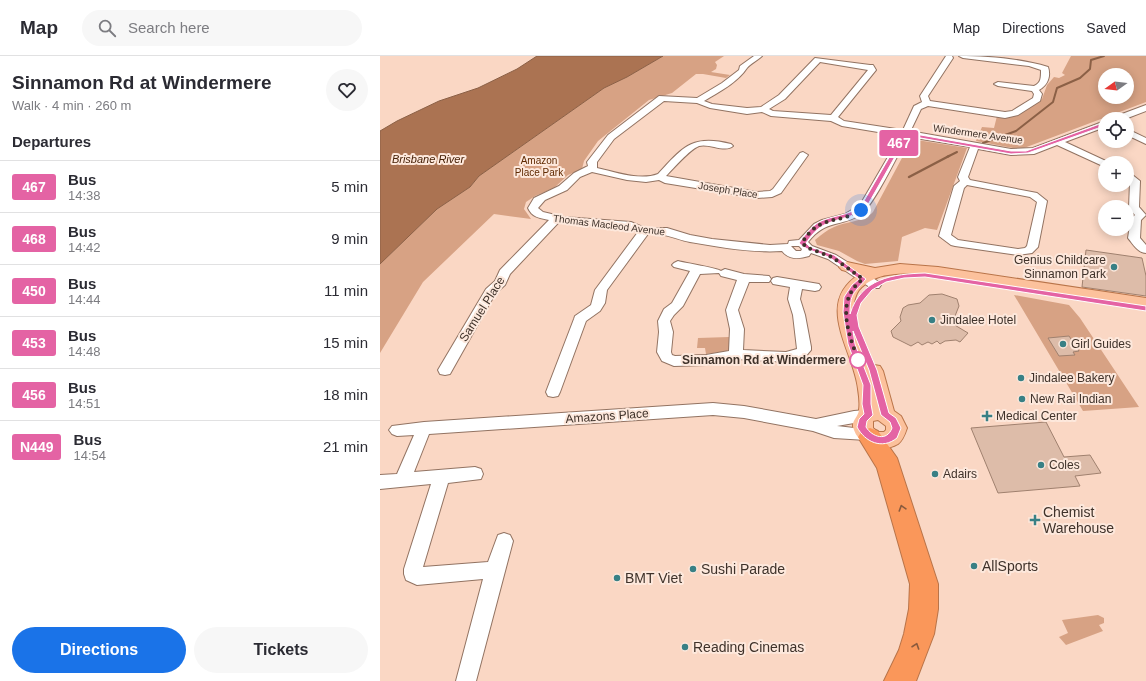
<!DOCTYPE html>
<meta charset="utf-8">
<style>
body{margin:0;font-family:Helvetica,sans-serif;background:#f7f7f7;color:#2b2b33;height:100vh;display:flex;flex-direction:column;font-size:15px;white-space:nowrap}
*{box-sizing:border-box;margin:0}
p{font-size:13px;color:#7c7c81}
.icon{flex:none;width:22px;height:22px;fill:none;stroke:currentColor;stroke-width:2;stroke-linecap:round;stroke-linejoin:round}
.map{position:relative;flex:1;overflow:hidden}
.side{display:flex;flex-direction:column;background:#fff;width:380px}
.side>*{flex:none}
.badge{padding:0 8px;border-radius:3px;font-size:14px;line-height:26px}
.needle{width:26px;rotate:255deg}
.tools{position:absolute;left:718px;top:12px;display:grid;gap:8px}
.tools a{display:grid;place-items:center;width:36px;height:36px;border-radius:50%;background:#fff;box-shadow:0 2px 10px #0003;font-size:20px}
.you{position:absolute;width:20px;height:20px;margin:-10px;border:3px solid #fff;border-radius:50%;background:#1a73e8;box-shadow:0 0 0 6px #1a73e833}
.map>.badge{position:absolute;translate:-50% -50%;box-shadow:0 0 0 2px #fff}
h2{padding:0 12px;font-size:15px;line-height:36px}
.round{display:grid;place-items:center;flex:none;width:42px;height:42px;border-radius:21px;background:#f7f7f7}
.headline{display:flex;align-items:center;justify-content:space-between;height:68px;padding:0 12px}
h1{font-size:19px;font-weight:800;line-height:30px}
.primary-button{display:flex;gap:8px;margin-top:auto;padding:8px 12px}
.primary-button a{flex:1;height:46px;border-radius:24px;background:#1a73e8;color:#fff;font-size:16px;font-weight:800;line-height:46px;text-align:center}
.primary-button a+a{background:#f7f7f7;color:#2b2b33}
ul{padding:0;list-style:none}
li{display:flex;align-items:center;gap:12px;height:52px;padding:0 12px;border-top:1px solid #e1e1e2}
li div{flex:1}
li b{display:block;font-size:15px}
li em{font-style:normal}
li .badge{min-width:44px;font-weight:700;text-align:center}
header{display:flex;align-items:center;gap:24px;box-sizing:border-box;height:56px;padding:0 20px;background:#fff;border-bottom:1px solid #e1e1e2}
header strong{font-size:19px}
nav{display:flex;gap:22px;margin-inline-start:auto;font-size:14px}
.search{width:280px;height:36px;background:#f7f7f7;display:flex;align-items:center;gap:10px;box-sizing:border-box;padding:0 14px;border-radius:22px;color:#7c7c81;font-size:15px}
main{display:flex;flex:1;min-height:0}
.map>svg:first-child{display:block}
.green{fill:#d7a284;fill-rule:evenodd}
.water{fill:#ab7352;stroke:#8b6046}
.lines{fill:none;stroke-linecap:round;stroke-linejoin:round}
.stream-far1{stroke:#8b6046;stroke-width:2}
.stream{stroke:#8b6046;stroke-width:2.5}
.building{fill:#ddbca9;stroke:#a0816f}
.minor-casing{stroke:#927362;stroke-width:2}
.major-casing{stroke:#b97449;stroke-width:2}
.highway-casing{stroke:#b97449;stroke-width:2}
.minor{fill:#fff;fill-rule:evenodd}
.major{fill:#fcc19c;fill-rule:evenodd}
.highway{fill:#fa975a;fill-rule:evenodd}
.oneway{stroke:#8a5a3d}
.line{fill:#e463a4;stroke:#fff;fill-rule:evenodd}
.walk{stroke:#3f322a;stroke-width:4;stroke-dasharray:0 7.2}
.poi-dot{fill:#388085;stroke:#fde8dc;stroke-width:1.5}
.stop-dot{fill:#fff;stroke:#e463a4;stroke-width:2}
.labels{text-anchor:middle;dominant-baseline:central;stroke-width:4;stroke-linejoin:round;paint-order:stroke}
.far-street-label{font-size:10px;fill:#3f322a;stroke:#fde8dc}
.far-park-label{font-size:10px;fill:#5f2900;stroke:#fde8dc}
.far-water-label{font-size:11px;font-style:italic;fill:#462006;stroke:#fde8dc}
.poi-label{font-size:12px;fill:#3f322a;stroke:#fde8dc;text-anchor:start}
.street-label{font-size:12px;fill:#3f322a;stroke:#fde8dc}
.stop-label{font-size:12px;font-weight:bold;fill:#3f322a;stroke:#fde8dc;text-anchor:end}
.near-poi-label{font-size:14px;fill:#3f322a;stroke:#fde8dc;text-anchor:start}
</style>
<header>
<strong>Map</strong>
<div class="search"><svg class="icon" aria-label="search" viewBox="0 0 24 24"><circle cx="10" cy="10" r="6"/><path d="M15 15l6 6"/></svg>Search here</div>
<nav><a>Map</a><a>Directions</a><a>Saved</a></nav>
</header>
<main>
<section class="side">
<div class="headline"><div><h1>Sinnamon Rd at Windermere</h1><p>Walk · 4 min · 260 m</p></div><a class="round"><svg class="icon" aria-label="heart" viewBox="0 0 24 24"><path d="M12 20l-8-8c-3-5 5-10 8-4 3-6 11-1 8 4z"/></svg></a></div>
<h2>Departures</h2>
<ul>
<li><span class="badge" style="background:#e463a4;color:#fff">467</span><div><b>Bus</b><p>14:38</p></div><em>5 min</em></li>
<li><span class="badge" style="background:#e463a4;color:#fff">468</span><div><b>Bus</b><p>14:42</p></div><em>9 min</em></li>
<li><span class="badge" style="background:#e463a4;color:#fff">450</span><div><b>Bus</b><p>14:44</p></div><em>11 min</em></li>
<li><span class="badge" style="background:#e463a4;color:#fff">453</span><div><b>Bus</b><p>14:48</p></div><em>15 min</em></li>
<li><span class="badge" style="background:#e463a4;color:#fff">456</span><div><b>Bus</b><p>14:51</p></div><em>18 min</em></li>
<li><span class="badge" style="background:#e463a4;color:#fff">N449</span><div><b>Bus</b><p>14:54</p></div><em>21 min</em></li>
</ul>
<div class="primary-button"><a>Directions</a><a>Tickets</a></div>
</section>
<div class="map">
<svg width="766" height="625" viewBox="0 0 766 625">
<rect width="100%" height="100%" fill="#fad7c4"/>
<path class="green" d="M283,0H344L335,6L337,9L336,13L331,16L350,19L346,22L323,18H316L292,37L269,44L218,85L204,105L202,113L188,119L174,132L155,140L146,146L144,153L151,163L114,158L43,226L0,297V208L57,153L90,131L99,120L224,32L247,21Z
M691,0H766V46L644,92H633L596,85L602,71L614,72L617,60L638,58L662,43L667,29L674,21L679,22L685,19L682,17ZM725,19H747V41H725Z
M537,84L587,92L557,174L545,172L522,181L518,205L485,208L477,205L459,195L437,189L435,184C441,179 447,174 454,171C467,165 484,166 493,156L530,87Z
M634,239L689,249L700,262L759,351L703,355Z
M349,281L350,292L347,295L326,298L325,292H317L318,282Z
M718,559L724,562V567L719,569L723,575L686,589L679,581L688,577L682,564Z"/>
<path class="water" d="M157,0H283L247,21L224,32L99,120L90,131L57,153L0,208V75L17,65L59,45L98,32L137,13Z"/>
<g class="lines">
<path class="stream-far1" d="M603,87L636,75L673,46L677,32L700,22L710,13L711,4L724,0
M567,101L577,96"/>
<path class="stream" d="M529,121L569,100"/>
</g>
<path class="building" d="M706,194L762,202L766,220V240L702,231Z
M562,238L577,243L579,250L573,265H568L588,277L580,286L576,284L565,285L560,288L557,285L552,288L548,286L542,289L538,286L531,290L513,281L511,275L521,265L520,261L523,252L528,249L540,247L549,239Z
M689,280L699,295L693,296L695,299L679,300L668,282Z
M666,366L684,401L710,399L721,417L695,420L700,430L618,437L591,372Z"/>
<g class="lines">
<g class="minor-casing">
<path id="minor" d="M374,0H382C378,4 370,8 367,12C358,26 339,36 324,45L332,48L367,52L381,51L399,39L435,2L490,9H493L496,14L458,61L464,65L516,73L520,76L516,79L462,70L451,65L391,60L382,56L367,58L330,52L317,47L284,45L234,83L217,106V112C235,116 260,125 278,118C303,91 312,78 351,88L353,90C345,97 329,87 319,90C309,94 294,112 286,120L377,136L390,135L393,133L420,97L423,96L428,99L401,137L392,141L377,142L285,127L279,124L266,126L247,124L212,116L200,121L187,134L165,144L158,152L163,156L184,161L251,166L265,172H287L310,179L332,183L390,189L408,188L409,185L419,184L434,168L442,164L465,158L480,149L519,82L523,79L527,82C518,98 494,149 481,158C461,172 447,162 428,186L432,190L456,199L499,226L501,229L499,232H491L448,203L431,197L429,200C419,203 409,204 402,195C372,197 339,191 310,186C295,183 283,176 268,178L227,234L225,247L220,255L206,265L180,336L178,340L173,341L168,340L166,336L194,263L195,260L211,249L215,234L258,176L249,172L179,166L130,218L125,229L115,238L70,318L65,319L60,318L58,314L106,233L115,225L120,214L169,164C159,162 152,161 148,152L154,142L179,130L194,117L208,110L207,106L228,79L279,40L317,42L342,27L359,14L360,10ZM440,6L488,14L451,59L393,55L389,53L405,43ZM411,190H419L422,193L421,195H416Z
M566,0H572L573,2L548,40L550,45L625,56L632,55L653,42L654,38L652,35L618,30L614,28L618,26L654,30C661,27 661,22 661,14L649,10L583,2L579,0C607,0 642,3 668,11C671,20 668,29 659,34L662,38L660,45L638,59L625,62L548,50L541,53L530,76H524L523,74L534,50L542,46L540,40Z
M766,49V55L745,63H733L734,61Z
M725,65V71L685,86L728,106L729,107H725V111L677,89L654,98L631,99L598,93L588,121L590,124L657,137L667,145L658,191L652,197L638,199L575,190L571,189L559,180L574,130L580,125L578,121L590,91L535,82L531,79L532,77L535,76L631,93L653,92ZM587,129L650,141L657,146L647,190L645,192L638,193L578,184L571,179L584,132Z
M747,73L766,82V88L747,79Z
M747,116L750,117L760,125L759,151L766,159L761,164L760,182L766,189V197C758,197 753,188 748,182L751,163L755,159L749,152L750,126L747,124Z
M298,205C305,207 338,212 341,215L345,213L364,218L389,220L391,223L389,226H369L358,254L364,273L363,294L406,296L417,293L413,259L408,243L410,231L393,228L391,225L393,222L397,221L439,228L441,231L439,234L435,235L422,233L420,243L425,259L431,291V294L425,301L406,306L356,303L326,309L294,310L282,305L277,296L279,276L278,265L284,253L292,247L310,215L294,211L292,209L294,207ZM339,217L341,220L357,224L346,254L350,273L349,295L326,299L295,300L292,299L291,296L293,276L290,265L294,259L303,250L320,218Z
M333,347L364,350L436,363L474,355L486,354L491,356L494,360L491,364L457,370L491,374L494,378L491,382L486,384L454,382L433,375L364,362L333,359L49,378L34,416L95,411L101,413L103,418L101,423L68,427L43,511L108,506L118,479L124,477L130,479L133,485L96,625H76L103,523L37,529L26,524L24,518V513L51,428L0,433V419L17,418L34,379L17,380L12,378L9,374L12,370L44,366Z"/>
</g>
<g class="major-casing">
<path id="major" d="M467,206L495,212L520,208L558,211L766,242V252C714,244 662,236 610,228C577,223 542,214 508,219C498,220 486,226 479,234C465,254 482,291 490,310L494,309L500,310L503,315L514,355L521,360L527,372C525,378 523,384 518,388C503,397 480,391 474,374C470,365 478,362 479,354C480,348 479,339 478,333C474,295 433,247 480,218L462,214L459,211L462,208ZM498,364L506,370V374L504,376H498L493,372V365Z"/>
</g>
<g class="highway-casing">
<path id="highway" d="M490,372L498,375L517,402L558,528V553L554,578L536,625H504L519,594L524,578L529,553L530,528L497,412L478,381L482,375Z"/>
</g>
<use href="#minor" class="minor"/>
<use href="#major" class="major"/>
<use href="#highway" class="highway"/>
</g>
<defs><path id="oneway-chevron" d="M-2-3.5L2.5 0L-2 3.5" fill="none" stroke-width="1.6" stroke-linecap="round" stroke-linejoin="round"/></defs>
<g class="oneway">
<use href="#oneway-chevron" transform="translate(522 452) rotate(-107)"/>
<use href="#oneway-chevron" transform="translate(536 590) rotate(-71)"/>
</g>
<path class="line" d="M725,66L727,69L648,97L631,98L535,81L530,83H525L486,152C473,162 458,162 444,169C436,173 431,180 426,187L430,191L454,199L486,223C474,237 470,237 470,258C481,222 513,218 545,217L766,250V255L545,221L524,222L506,226L492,234L481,247L477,259L479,271L497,314L509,357L516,362L521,372L517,382C502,394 485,386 477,371L479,363L484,358L482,348L483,329L468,288L463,256L464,241L472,229L479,223C470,216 460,208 450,202C440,196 428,196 419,187C425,179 431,171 439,166C453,159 468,160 481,150L521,81L529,80L535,78L631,95H646ZM473,275L489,314L501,359L510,366L512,372C507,386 492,381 486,371L487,365L493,359L491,348V329L475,288Z"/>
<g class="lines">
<path class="walk" d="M478,304L480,308C469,280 454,244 483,223L452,201L428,192L422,187C440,157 459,169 481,154"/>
</g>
<g class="poi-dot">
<circle cx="734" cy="211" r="4"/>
<circle cx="552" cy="264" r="4"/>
<circle cx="683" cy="288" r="4"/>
<circle cx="641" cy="322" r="4"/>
<circle cx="642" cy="343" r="4"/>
<path d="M605 354h4v4h4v4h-4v4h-4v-4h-4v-4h4z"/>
<circle cx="661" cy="409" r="4"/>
<circle cx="555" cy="418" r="4"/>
<path d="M653 458h4v4h4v4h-4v4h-4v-4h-4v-4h4z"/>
<circle cx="594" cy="510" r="4"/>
<circle cx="313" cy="513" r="4"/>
<circle cx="237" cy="522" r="4"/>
<circle cx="305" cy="591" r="4"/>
</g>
<circle class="stop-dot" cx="478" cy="304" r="8"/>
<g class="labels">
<g class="far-street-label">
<text transform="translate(598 78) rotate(8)">Windermere Avenue</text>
<text transform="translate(348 134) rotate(9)">Joseph Place</text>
<text transform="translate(229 169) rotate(7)">Thomas Macleod Avenue</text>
</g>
<g class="far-park-label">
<text x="159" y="104">Amazon<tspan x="159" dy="12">Place Park</tspan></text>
</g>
<g class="far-water-label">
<text x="48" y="103">Brisbane River</text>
</g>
<g class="poi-label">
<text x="726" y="204" text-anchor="end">Genius Childcare<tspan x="726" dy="14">Sinnamon Park</tspan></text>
<text x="560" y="264">Jindalee Hotel</text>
<text x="691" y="288">Girl Guides</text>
<text x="649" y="322">Jindalee Bakery</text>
<text x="650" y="343">New Rai Indian</text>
<text x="616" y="360">Medical Center</text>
<text x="669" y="409">Coles</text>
<text x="563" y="418">Adairs</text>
</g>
<g class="street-label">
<text transform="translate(102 253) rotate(-58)">Samuel Place</text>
<text transform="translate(227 360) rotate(-4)">Amazons Place</text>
</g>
<g class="stop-label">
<text x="466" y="304">Sinnamon Rd at Windermere</text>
</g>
<g class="near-poi-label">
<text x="663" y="456">Chemist<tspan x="663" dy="16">Warehouse</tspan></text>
<text x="602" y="510">AllSports</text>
<text x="321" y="513">Sushi Parade</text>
<text x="245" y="522">BMT Viet</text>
<text x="313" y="591">Reading Cinemas</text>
</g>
</g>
</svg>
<div class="tools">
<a><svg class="needle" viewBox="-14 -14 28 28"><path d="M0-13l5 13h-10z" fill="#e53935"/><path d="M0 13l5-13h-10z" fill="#7c7c81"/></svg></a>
<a><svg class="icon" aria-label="locate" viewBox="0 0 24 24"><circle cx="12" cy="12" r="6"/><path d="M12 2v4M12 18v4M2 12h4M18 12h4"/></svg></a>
<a>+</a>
<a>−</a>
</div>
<div class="you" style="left:481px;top:154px"></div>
<b class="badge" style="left:519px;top:87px;background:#e463a4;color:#fff">467</b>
</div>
</main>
